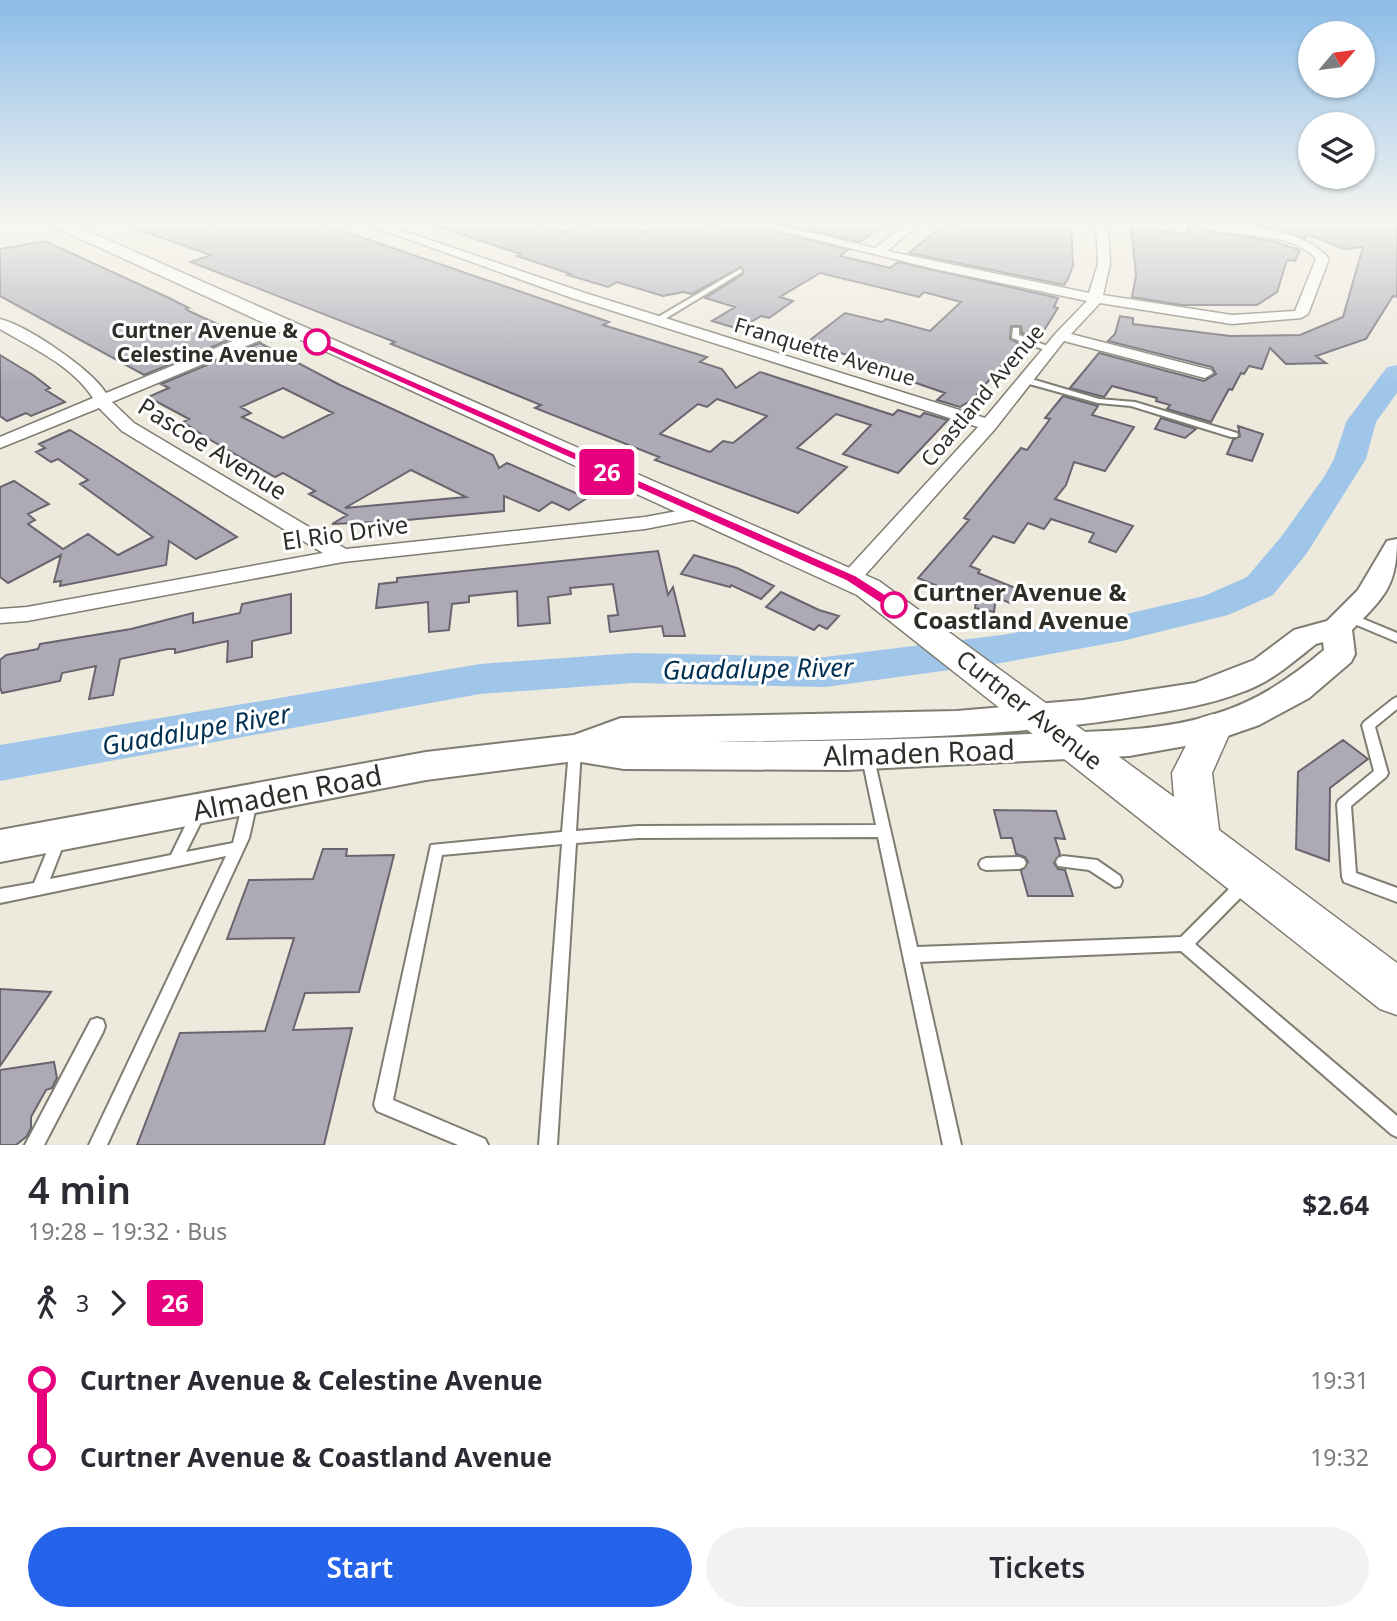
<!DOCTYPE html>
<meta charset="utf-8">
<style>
body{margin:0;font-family:"Noto Sans",sans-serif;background:#f2f2f3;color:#2b2b33;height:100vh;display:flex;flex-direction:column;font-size:26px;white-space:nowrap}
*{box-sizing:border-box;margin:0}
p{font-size:23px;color:#7c7c81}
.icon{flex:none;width:38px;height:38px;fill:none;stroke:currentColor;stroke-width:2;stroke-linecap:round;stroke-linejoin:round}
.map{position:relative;height:1145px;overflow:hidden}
.drawer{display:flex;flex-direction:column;background:#fff;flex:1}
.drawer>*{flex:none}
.badge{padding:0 14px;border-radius:5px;font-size:24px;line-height:46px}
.needle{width:46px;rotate:61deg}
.tools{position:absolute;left:1298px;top:21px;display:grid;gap:14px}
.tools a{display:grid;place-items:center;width:77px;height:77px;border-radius:50%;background:#fff;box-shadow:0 2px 5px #0004;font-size:35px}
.map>.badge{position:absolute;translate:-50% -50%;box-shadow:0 0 0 4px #fff}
.legs{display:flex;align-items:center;gap:10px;height:77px;padding:0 28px;font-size:23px}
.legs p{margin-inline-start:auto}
.headline{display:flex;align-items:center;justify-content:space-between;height:119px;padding:0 28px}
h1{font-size:38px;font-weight:600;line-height:52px}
.cta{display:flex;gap:14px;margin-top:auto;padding:14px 28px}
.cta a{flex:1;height:80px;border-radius:42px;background:#2563eb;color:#fff;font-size:28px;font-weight:600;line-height:80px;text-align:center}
.cta a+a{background:#f2f2f3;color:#2b2b33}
ul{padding:0 28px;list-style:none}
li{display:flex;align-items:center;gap:24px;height:77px;font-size:26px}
li i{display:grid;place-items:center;width:10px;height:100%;margin:0 9px;background:currentColor}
li i::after{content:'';width:18px;height:18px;margin:-9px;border:5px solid;border-radius:50%;background:#fff}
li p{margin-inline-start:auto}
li:first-child i{background:linear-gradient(#0000 50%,currentColor 0)}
li:last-child i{background:linear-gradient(currentColor 50%,#0000 0)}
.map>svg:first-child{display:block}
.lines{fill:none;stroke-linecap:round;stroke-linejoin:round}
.river{fill:#9fc6e9;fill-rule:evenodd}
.building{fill:#adaab6;stroke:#68656f;stroke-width:2;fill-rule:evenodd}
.service-casing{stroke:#7f7c71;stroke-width:4}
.minor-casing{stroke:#7f7c71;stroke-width:3}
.tertiary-casing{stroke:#7f7c71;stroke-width:4}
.secondary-casing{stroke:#7f7c71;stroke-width:3}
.service{fill:#fff;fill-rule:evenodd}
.minor{fill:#fff;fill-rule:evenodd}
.tertiary{fill:#fff;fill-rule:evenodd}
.secondary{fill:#fff;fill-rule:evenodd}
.line-1{fill:#e6007e;stroke:#fff;stroke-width:2}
.stop-1-dot{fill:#fff;stroke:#e6007e;stroke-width:3.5}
.labels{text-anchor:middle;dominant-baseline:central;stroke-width:6;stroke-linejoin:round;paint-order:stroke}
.far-stop-label{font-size:21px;font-weight:bold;fill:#2e2d28;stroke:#fff;text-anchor:end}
.far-street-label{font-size:21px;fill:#2e2d28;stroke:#fff}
.street-label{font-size:24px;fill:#2e2d28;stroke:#fff}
.stop-label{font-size:24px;font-weight:bold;fill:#2e2d28;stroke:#fff;text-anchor:start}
.water-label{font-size:26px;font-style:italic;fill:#003051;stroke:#fff}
.near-street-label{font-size:28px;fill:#2e2d28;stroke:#fff}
</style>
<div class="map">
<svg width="1397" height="1145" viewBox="0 0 1397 1145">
<rect width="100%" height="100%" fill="#edeadd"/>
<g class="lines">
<path class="river" d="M1397,365V393L1376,422L1366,459L1307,553L1273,595L1228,615L1122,641L1001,663L825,687L633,683L480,694L0,781V745L480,664L633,653L825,657L1001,635L1122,615L1204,596L1247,577L1281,537L1324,477L1334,459L1346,422L1387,367Z"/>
</g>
<path class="building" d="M127,223H209L226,230L227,223H320L609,322L603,325L707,357L700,362L722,369L736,388L760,372L893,415L898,410L920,417L924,413L948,420L898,473L843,454L871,425L836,414L797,448L847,467L798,513L655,460L659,457L535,408L541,405L391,344L395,342L191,262L211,255L127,226ZM717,399L767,416L733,443L723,441L710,452L660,434L698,404L707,407Z
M437,223H529L564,232L584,224L609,231L619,226L643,232L655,225L665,228L673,223H703L738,231L739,223H746L848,250L840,256L890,268L898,262L1058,298L1054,307L1058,308L1043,332L1034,330L1028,336L1022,333L1021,326H1011L1010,339L1020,344L973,399L960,407L937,400L945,393L890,374L893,371L855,360L858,358L806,343L845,313L882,322L886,319L930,331L961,302L924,292L919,297L820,273L780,297L793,301L769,318L761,316L741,328L732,327L712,321L735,307L705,298L743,274L741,267L692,294L683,292L663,296L617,282L608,287L568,275L571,274L517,256L521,254L436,226Z
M782,223H886L860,242Z
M959,223H1071L1073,265L1068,279L1064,285L909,253L944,224L956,226Z
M1131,223H1158L1159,231L1188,234L1189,223H1194L1207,231L1272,241L1300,250L1295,261L1287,260L1277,292L1257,305H1181L1132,297L1136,276Z
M1248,223H1397V297L1393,296L1366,339L1316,356L1326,363L1286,364L1270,348L1262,369L1249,366L1244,374L1241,373L1232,390L1229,389L1211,422L1167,409L1170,405L1156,401L1157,398L1112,386L1104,397L1070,388L1099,353L1204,381L1216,374L1212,367L1108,341L1115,334L1120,316L1133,318V324L1230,336L1300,335L1343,317L1363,247L1344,249L1307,234L1305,238Z
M45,241L169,298L189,308L186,309L189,311L241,335L144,375L0,296V249Z
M260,343L340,385L493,455L499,468L507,463L587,498L569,510L552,502L539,511L504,496V511L396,521L332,524L347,515L309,494L315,491L283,473L275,477L207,438L183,422L189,419L148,397L169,388L161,384ZM283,388L333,413L283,438L242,417L251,413L241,407ZM411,470L466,497L345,508Z
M0,355L33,375L50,388L46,390L65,402L31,416L26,413L7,421L0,416Z
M1063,396L1098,406L1092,415L1134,427L1105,471L1074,462L1066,485L1055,499L1133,526L1116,552L1089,542L1094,533L1051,519L1044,529L1028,523L1014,543L993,536L970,566L980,570L978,573L1020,590L1010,603L996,597L994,612L975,608L976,602L918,578L969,520L964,518L1021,448L1027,450L1050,419L1045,418Z
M1161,418L1196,429L1185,438L1155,429Z
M1238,426L1263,434L1252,461L1227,454L1233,440L1240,436Z
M70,430L96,446L237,537L196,559L169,541L166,565L60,586L61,581L54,582L61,555L8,583L0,577V487L14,481L49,504L28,514L35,520L28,524L63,549L88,534L118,555L153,537L80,484L88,480L58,459L51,462L36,452L45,448L39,444Z
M658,551L668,595L673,587L685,636H664L662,626L610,632L608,616L618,615L613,584L570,588L571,594L548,597L550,623L518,626L517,591L469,596V602L452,604L449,630L429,632L428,602L376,608L379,584L397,582V578Z
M694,555L737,568L774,586L761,599L731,585L730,587L681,574Z
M781,592L819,610L839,616L827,629L819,625L814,630L766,607Z
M291,594V633L252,641V657L227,662L228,641L175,653V649H168L120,659L113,695L89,699L96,666L62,673L60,681L2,693L0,687V660L6,655L38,649L40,644L131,629L193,613V623L240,613L242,604Z
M1343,740L1368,759L1330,788L1329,861L1296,849L1298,772Z
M994,810L1056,811L1065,839L1055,838L1060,854L1054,863L1058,869L1065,870L1073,896H1028L1021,871L1028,862L1025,857L1016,854L1012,838H1001Z
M323,849H347L346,856L394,855L359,992L305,993L293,1030L352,1028L324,1145H137L180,1033L265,1031L294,938L227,939L249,880L313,879Z
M0,989L51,992L0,1066Z
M54,1062L57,1078L52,1088L46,1090L31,1117V1128L27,1136L16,1145H0V1070Z"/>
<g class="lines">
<g class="service-casing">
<path id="service" d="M740,269L742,270V272L660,322L653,320Z
M1013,328H1019V335L1055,349L1048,351L1012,338Z
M1022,378H1028L1099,399L1135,402L1237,433L1238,435L1237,437H1231L1131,406L1098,403L1022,382Z
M1349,613L1397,633V642L1345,620L1343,617L1345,614Z
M1397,697V709L1375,727L1388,773L1386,777L1351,806L1356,873L1397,888V902L1344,882L1342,877L1337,804L1339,800L1374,771L1362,725L1364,722L1393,699Z
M575,745L580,746L581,750L576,831L638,826L876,825L862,758L863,754L868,753L873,754L917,947L1181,937L1239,879L1244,878L1249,879L1251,884L1249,889L1195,944L1397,1116V1137L1391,1134L1181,951L920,962L961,1145H943L878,837L638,838L576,843L557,1145H539L562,844L442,855L393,1100L485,1139L488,1145H458L377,1111L374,1105L431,845L562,832L569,750L570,746Z
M250,796L255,798L257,802L249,838L107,1145H89L226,856L0,903V889L34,883L54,834L59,832L64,834L66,838L50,879L171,855L193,810L198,808L203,810L205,814L186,852L233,843L243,802L245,798Z
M1063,856L1097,860L1120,876L1122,881L1120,886L1115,887L1089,870L1058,866L1056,862L1058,858Z
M1019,857L1024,859L1026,863L1024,867L1019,869L986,870L981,868L979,864L981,860L986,858Z
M97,1018L103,1020L105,1026L103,1032L44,1145H25L91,1020Z"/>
</g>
<g class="minor-casing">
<path id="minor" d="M363,223H381L582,292L985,418L1056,333L1087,301L935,269L748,223H770L875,248L907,223H921L887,251L1089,293L1098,264L1096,223H1108L1110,264L1103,295L1232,315L1295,311L1316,259C1288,226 1223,242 1196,223C1234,223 1305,227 1329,259L1308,314L1301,318L1232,324L1100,303L1071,334L1211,370L1213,373L1205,378L1064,341L995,429L858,583L851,585L840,578L844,573L978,427L572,298Z
M0,319C28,326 91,369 106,393L277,323H287V329L112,402L134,423L346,549L645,517L699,507L709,513L706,517L645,529L343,562L27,621L0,623V609L27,607L323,553L122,431L99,408L0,448V437L93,398C73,366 32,348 0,329Z"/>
</g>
<g class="tertiary-casing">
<path id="tertiary" d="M1397,539C1397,587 1384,597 1352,630L1355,654L1351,662L1309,698L1259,725L1213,741L1129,756L846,770L624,769L575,761L426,780L0,862V830L426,752L574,735L621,718L957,711L1083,700L1195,683L1254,660L1294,630L1327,621L1358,590L1387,541ZM1323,642L1324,650C1291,678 1257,701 1215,714C1157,733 1091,731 1030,734C925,739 821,742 716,742C851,739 986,739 1120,719C1162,712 1205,707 1245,691C1272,681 1293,662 1316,644Z"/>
</g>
<g class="secondary-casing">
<path id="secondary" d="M46,223H70L879,581L1174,797L1172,773L1200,718L1213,714L1226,718L1232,728L1212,773L1219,830L1397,963V1015L1380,1009L857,595Z"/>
</g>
<use href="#service" class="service"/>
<use href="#minor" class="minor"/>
<use href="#tertiary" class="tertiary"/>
<use href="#secondary" class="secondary"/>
</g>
<linearGradient id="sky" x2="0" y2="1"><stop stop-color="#8bbbe8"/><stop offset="0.58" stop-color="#f7f6f0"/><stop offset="1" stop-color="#f7f6f0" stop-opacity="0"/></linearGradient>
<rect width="1397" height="384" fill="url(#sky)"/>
<path class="line-1" d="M313,340H320L855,575L902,605L894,610L889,609L846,581L313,344Z"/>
<g class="stop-1-dot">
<circle cx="317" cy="342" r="12"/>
<circle cx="894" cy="605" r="12"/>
</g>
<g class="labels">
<g class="far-stop-label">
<text x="298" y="330">Curtner Avenue &amp;<tspan x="298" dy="24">Celestine Avenue</tspan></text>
</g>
<g class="far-street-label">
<text transform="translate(825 351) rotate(17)">Franquette Avenue</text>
<text transform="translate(982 395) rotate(-50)">Coastland Avenue</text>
</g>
<g class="street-label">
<text transform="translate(213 448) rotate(32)">Pascoe Avenue</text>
<text transform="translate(345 532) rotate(-8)">El Rio Drive</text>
<text transform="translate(1030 709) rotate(38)">Curtner Avenue</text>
</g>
<g class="stop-label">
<text x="913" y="591">Curtner Avenue &amp;<tspan x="913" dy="28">Coastland Avenue</tspan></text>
</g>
<g class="water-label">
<text transform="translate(758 668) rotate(-1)">Guadalupe River</text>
<text transform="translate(196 729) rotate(-10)">Guadalupe River</text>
</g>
<g class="near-street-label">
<text transform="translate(919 752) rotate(-2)">Almaden Road</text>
<text transform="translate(287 792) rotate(-11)">Almaden Road</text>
</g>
</g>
</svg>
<div class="tools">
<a><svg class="needle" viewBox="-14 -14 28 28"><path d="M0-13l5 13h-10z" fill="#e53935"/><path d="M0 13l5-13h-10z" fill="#7c7c81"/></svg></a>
<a><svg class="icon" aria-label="layers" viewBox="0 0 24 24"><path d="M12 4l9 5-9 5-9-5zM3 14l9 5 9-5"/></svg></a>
</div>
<b class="badge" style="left:607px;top:472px;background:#e6007e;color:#fff">26</b>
</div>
<section class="drawer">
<div class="headline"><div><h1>4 min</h1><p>19:28 – 19:32 · Bus</p></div><b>$2.64</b></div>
<div class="legs"><svg class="icon" aria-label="walk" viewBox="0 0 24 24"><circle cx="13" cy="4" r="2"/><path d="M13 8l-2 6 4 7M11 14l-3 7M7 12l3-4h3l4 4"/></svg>3<svg class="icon" aria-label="forward" viewBox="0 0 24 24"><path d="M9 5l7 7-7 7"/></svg><b class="badge" style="background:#e6007e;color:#fff">26</b></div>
<ul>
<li><i style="color:#e6007e"></i><b>Curtner Avenue &amp; Celestine Avenue</b><p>19:31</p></li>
<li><i style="color:#e6007e"></i><b>Curtner Avenue &amp; Coastland Avenue</b><p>19:32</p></li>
</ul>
<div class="cta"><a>Start</a><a>Tickets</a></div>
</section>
